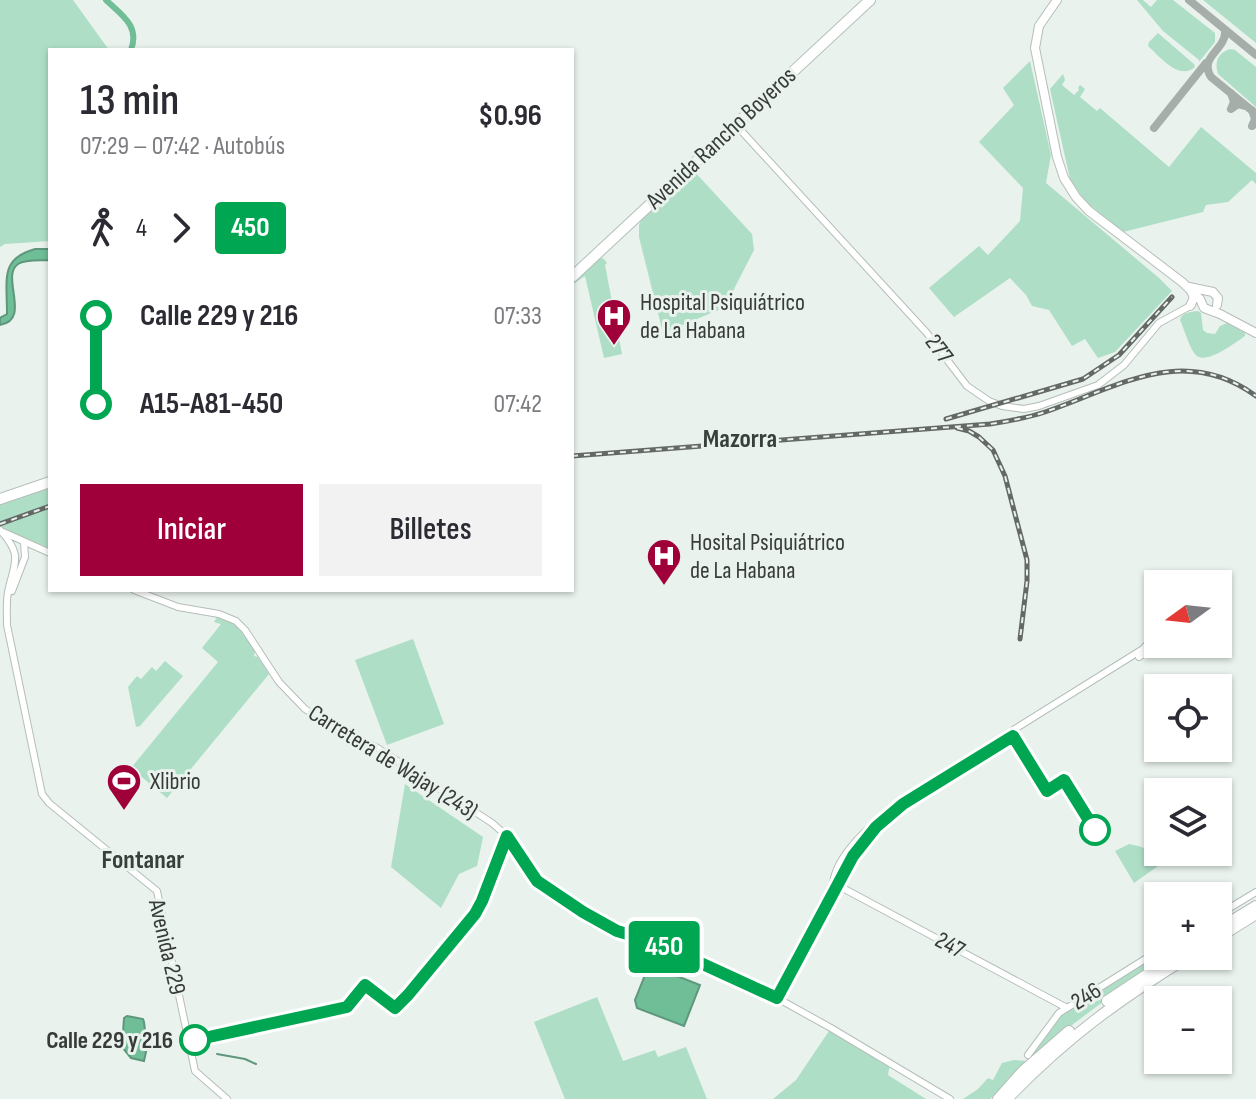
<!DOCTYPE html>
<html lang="es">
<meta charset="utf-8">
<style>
body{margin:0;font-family:"Sofia Sans Condensed",sans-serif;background:#f2f2f3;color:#2b2b33;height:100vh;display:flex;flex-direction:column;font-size:30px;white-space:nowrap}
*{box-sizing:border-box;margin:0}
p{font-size:26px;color:#7c7c81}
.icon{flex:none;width:44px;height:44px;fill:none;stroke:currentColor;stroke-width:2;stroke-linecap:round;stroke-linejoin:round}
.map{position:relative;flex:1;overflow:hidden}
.panel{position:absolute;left:48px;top:48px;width:526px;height:544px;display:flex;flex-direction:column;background:#fff;border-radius:0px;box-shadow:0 2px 6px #0004}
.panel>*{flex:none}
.badge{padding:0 16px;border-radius:6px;font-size:28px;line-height:52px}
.needle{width:52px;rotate:255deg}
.tools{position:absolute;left:1144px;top:570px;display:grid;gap:16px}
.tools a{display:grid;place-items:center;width:88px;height:88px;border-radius:0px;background:#fff;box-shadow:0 2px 6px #0004;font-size:40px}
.map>.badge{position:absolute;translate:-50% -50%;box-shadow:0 0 0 4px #fff}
.legs{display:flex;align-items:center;gap:12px;height:88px;padding:0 32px;font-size:26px}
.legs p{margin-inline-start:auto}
.head{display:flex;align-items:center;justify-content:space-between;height:136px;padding:0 32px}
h1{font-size:44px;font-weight:600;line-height:60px}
.cta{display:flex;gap:16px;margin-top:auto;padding:16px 32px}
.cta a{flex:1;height:92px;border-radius:0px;background:#a0003a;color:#fff;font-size:32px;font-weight:600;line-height:92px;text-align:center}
.cta a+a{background:#f2f2f3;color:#2b2b33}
ul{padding:0 32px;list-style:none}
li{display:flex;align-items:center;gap:28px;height:88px;font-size:30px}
li i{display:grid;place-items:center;width:12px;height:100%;margin:0 10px;background:currentColor}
li i::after{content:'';width:20px;height:20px;margin:-10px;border:6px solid;border-radius:50%;background:#fff}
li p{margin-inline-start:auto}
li:first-child i{background:linear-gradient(#0000 50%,currentColor 0)}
li:last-child i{background:linear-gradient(currentColor 50%,#0000 0)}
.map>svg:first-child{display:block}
.green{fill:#aedfc6}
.water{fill:#6fbe98;stroke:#5e977c;stroke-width:2}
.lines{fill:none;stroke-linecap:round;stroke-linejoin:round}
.stream{stroke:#5e977c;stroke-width:2}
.river{stroke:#6fbe98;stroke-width:6}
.taxiway{stroke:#a6aeaa;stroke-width:8}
.secondary-casing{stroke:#b5beb9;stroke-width:8}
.primary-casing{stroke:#b5beb9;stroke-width:10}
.highway-casing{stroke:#b5beb9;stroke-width:12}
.secondary{stroke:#fff;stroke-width:6}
.primary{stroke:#fff;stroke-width:8}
.highway{stroke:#fff;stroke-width:10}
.rail-casing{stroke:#646966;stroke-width:5}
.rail{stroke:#e9f2ed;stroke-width:2;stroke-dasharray:6;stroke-linecap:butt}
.line-1-casing{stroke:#fff;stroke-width:18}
.line-1{stroke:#00a651;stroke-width:12}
.stop-1-dot{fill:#fff;stroke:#00a651;stroke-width:4}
.labels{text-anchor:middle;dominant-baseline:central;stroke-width:6;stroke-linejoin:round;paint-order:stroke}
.street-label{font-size:24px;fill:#373b39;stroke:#e9f2ed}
.poi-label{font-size:24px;fill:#373b39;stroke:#e9f2ed;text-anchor:start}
.stop-label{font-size:24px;font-weight:bold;fill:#373b39;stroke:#e9f2ed;text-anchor:end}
.neighbourhood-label{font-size:26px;font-weight:bold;fill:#39403c;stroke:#e9f2ed}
</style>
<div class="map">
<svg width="1256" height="1099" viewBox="0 0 1256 1099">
<rect width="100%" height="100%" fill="#e9f2ed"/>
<path class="green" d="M0,0H73L109,50H50V241L5,244L0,247Z
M1137,0H1143L1151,7L1157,0H1173L1215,33V42L1199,62V60L1163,31Z
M1203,0H1256V43Z
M1158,33L1194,64L1195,67C1179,81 1160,57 1148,46L1149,42Z
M1230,49L1235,50L1256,67V107L1218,74C1214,62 1218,53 1230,49Z
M1030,61L1051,155L1046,183L1159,278L1172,291L1115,352L1098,358L1085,339L1072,346L1049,310L1032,306L1026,295L1010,278L954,317L929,288L979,246L988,255L1020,221L1023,188L979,142L1014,105L1003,88Z
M1063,74L1065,80L1062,85L1074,95L1079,90L1078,88L1080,85L1085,89L1080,97L1097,111L1100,108L1169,167L1201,127L1256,173V184L1252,180L1228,202L1206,205L1203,212L1123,232L1085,201L1070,179L1050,89Z
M693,170L752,234L754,250L735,287L728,306L663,333L639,237V225L644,214Z
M598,257L604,259L607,263L605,265L622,354L604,358L585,276L572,285V280Z
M1198,311L1201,313L1203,330L1207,333L1215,334L1220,326L1227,323L1245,333V336C1236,342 1208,364 1197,356C1190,351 1184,328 1180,320C1182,312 1191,312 1198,311Z
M50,485L49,548L0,528V504Z
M217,617C237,621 246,635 255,651L254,656L258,657L269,674L167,798L131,768L218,662L202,648L221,624L214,622Z
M413,639L444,724L387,745L355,660Z
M165,661L183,676L140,726L136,727L128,687L137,676L141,679L152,667L156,671Z
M405,784L483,837L477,866L459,874L441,908L391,867Z
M1129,844C1142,846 1157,851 1158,866L1134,883L1115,851Z
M1158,954V956H1170L1128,983L1064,1031L990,1099H963L978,1089L988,1078L993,1080L1002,1063L1014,1060L1028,1061V1058L1060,1016Z
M597,997L623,1061L655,1050L658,1057L686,1047L707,1099H565L534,1022Z
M831,1028L890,1063L888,1075L926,1099H773L796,1080Z"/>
<path class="water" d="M35,249H50V260C41,261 26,259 18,264C0,276 32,320 0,325V318L7,314C7,278 0,259 35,249Z
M649,965L700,985L684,1026L637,1008L635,1000Z
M127,1016L143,1019L144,1022L147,1047L144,1061L131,1058L122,1047L124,1018Z"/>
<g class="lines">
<path class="stream" d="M217,1054L245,1059L256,1064"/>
<path class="river" d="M106,0C122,15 140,26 131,50"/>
<path class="taxiway" d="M1189,0L1256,55
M1225,30C1227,50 1198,56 1211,77L1256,114
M1231,93L1234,102L1231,109L1238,104L1246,106
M1252,110L1255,119L1252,126L1256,123
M1154,128L1206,63"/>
<g class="secondary-casing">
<path id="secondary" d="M735,124L926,332L967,386L989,401L1002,406L1024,409L1039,406L1098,385L1124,365L1159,323L1192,305
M0,530C24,556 14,563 8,592C6,603 7,614 7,625L42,794L49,803L157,891L195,1071L227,1099
M3,532L50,553
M134,590L178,607L219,614L236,621L245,630L279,682L305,709L325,722L376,747L492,823L507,836L526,867L537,881L594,919L617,931L641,938L722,972L777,998L831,1028L950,1099
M12,591L25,557L24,542
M1139,657L1158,644
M918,795L1014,735
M837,885L1067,1008
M1218,915L1256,892
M773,996L833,883C838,846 892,807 922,787L1143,649L1153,638L1158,644
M777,998L853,856L876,827L899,807
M1028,1055L1059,1013L1158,951"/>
</g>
<g class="primary-casing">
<path id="primary" d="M1057,0L1039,26L1035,48L1057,157L1064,178L1076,197L1089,211L1182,282L1200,299L1204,308L1220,314L1256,333
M1189,287L1213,292L1218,298L1217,305
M1190,306L1194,298L1191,291"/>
</g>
<g class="highway-casing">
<path id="highway" d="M572,277L870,0
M0,499L50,482
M1218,929L1256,906
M1218,938L1256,914
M1107,1001L1175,956
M998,1099L1023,1071L1069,1031
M1007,1099C1065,1039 1119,999 1190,956"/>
</g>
<use href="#secondary" class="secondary"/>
<use href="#primary" class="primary"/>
<use href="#highway" class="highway"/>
<g class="rail-casing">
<path id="rail" d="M946,419L1083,379L1119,355L1172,297
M957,428L969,431L979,437L993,450L1005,476L1027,560V581L1020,639
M572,456L990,424C1009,421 1027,418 1045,412C1118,387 1183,343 1256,396
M0,524L50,506"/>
</g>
<use href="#rail" class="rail"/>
</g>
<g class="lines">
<g class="line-1-casing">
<path id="line-1" d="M195,1040L347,1007L365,985L395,1008L408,995L475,914L482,901L507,836L537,881L583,912L617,931L641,938L670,949L777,998L853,856L876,827L903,804L1013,736L1047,791L1064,780L1095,830"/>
</g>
<use href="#line-1" class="line-1"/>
</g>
<defs>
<g id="hospital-pin" transform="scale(1.8)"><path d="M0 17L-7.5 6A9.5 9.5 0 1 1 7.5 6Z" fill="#a0003a" stroke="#e9f2ed"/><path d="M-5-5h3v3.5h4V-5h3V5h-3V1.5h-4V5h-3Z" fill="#fff"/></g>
<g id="stadium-pin" transform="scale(1.8)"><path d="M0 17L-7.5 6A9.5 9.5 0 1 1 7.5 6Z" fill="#a0003a" stroke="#e9f2ed"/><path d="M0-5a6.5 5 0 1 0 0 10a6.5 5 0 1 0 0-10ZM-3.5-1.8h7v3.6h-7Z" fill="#fff"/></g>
</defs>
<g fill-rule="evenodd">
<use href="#hospital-pin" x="614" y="316"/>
<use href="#hospital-pin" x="664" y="556"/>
<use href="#stadium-pin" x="124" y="781"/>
</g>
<g class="stop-1-dot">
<circle cx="1095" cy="830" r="14"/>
<circle cx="195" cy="1040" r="14"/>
</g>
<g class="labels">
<g class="street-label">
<text transform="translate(721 138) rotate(-43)">Avenida Rancho Boyeros</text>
<text transform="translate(939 349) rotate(53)">277</text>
<text transform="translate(393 762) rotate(32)">Carretera de Wajay (243)</text>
<text transform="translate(950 945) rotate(28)">247</text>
<text transform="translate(167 947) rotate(77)">Avenida 229</text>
<text transform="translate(1086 996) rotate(-32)">246</text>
</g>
<g class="poi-label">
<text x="640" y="302">Hospital Psiquiátrico<tspan x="640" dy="28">de La Habana</tspan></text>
<text x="690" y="542">Hosital Psiquiátrico<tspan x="690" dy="28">de La Habana</tspan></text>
<text x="150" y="781">Xlibrio</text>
</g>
<g class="stop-label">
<text x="173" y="1040">Calle 229 y 216</text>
</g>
<g class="neighbourhood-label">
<text x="740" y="439">Mazorra</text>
<text x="143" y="860">Fontanar</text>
</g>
</g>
</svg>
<div class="tools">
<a><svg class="needle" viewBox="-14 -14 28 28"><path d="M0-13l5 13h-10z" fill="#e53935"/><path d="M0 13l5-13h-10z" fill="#7c7c81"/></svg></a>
<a><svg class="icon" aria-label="locate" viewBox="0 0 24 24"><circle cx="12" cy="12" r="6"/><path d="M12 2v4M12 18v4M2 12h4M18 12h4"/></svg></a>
<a><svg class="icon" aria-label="layers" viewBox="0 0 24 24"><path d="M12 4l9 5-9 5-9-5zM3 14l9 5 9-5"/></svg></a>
<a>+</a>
<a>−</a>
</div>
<b class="badge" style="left:664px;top:947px;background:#00a651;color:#fff">450</b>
<section class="panel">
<div class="head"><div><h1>13 min</h1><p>07:29 – 07:42 · Autobús</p></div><b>$0.96</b></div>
<div class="legs"><svg class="icon" aria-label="walk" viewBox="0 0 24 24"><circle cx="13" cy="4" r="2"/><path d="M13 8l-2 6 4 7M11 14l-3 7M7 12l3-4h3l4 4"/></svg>4<svg class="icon" aria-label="forward" viewBox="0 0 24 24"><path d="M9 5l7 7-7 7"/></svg><b class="badge" style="background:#00a651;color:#fff">450</b></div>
<ul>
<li><i style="color:#00a651"></i><b>Calle 229 y 216</b><p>07:33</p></li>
<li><i style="color:#00a651"></i><b>A15-A81-450</b><p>07:42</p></li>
</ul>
<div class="cta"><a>Iniciar</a><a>Billetes</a></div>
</section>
</div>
